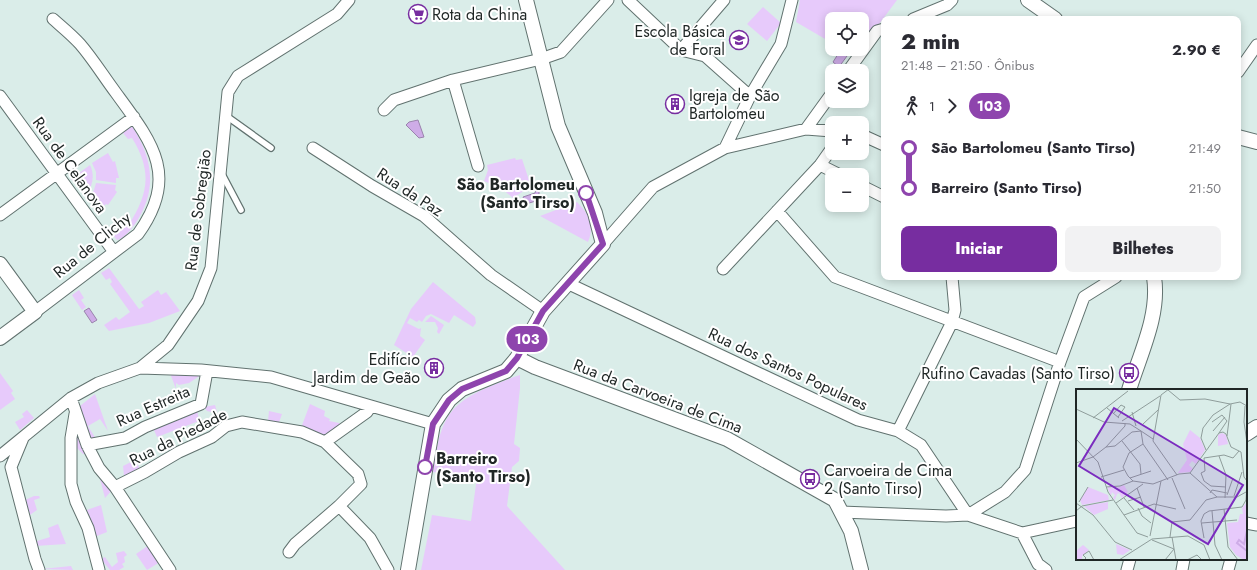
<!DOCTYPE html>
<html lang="pt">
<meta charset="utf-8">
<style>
body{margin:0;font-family:Jost,sans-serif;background:#f2f2f3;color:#2b2b33;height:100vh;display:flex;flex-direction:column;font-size:15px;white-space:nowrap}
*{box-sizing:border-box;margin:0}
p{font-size:13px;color:#7c7c81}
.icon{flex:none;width:22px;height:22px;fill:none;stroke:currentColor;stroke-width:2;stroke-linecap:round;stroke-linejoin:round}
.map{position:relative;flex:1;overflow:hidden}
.sheet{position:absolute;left:881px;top:16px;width:360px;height:264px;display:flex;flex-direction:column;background:#fff;border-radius:8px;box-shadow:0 2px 10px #0003}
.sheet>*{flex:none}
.badge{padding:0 8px;border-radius:13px;font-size:14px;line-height:26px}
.controls{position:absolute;left:825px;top:12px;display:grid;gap:8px}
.controls a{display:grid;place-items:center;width:44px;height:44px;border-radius:8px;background:#fff;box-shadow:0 2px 10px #0003;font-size:20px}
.map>.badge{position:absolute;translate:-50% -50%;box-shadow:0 0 0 2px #fff}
.legs{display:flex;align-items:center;gap:6px;height:44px;padding:0 20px;font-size:13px}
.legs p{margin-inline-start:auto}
.summary{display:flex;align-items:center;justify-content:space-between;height:68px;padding:0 20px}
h1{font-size:22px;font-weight:800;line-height:30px}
.cta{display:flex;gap:8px;margin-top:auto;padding:8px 20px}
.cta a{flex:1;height:46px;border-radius:8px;background:#772da0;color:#fff;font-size:16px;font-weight:800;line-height:46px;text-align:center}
.cta a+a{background:#f2f2f3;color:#2b2b33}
ul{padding:0 20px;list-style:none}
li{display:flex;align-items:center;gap:14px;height:40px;font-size:15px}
li i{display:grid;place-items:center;width:6px;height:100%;margin:0 5px;background:currentColor}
li i::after{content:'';width:10px;height:10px;margin:-5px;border:3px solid;border-radius:50%;background:#fff}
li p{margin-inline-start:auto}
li:first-child i{background:linear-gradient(#0000 50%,currentColor 0)}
li:last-child i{background:linear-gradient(currentColor 50%,#0000 0)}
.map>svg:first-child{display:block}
.green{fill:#e7cafb}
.water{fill:#ceace7;stroke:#9a84ad}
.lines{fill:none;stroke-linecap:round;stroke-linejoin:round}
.service-casing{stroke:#61726f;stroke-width:8}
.minor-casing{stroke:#61726f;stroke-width:13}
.tertiary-casing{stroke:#61726f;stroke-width:16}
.service{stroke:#fff;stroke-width:5.5}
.minor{stroke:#fff;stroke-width:11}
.tertiary{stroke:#fff;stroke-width:14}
.line-1-casing{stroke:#fff;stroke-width:9}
.line-1{stroke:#8e44ad;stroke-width:6}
.stop-1-dot{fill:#fff;stroke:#8e44ad;stroke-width:2}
.labels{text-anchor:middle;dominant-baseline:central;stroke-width:4;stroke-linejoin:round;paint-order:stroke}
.poi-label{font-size:16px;fill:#1f2625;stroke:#fff;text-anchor:start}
.street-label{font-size:16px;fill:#1f2625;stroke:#fff}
.stop-label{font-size:16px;font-weight:bold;fill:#1f2625;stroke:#fff;text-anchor:end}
.inset-river{fill:none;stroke:#ceace7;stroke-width:2}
.inset-road{fill:none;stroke:#8f9d9b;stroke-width:1}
.view{fill:#7b2cbf;fill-opacity:0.15;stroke:#7b2cbf;stroke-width:2}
.inset-edge{fill:none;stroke:#1f2625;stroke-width:2}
</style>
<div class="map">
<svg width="1257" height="570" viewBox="0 0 1257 570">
<rect width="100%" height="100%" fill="#daede9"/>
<path class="green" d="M800,0H897L862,47V19H832V43L796,22Z
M763,7L781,23L767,41L747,24Z
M132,126C153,159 158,190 135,224C130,230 125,238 117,240L109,230L116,235L126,225L128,226C148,195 153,172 132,138L128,139L123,133Z
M108,153L113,162L115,161L119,178H116V183L96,180V172L92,163Z
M515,158L516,160L522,159L531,186L513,198L501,188L484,181L488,170L487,165Z
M90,165C95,175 93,186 86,195L77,180L74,182L71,179Z
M96,183L116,185L115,190L117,192L108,205L106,204L101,209L98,207L96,208L89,198L94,190Z
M577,202C589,214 595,225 588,242L540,216Z
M109,268L139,309L144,306L141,302L158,290L161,295L166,292L180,311L149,323L109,331L104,325L116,317L119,320L130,312L110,284L112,282L110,278L106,280L101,273Z
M433,282L475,317L476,323L473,327L454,315L449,323L431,314L426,316L422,322L419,320L417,322L410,318L407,323L419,329L421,328L420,336L425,340L413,357L394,345L411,309Z
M79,290L84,298L81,300L86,307L82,310L72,295Z
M431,316L444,325L439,334L437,332L438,328L435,322H425Z
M0,373L13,391L11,393L15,399L0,410Z
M170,373L201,375L189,383L179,385L176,383V389Z
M520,375V388L514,444L520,448L519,461L512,467L507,506L565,570H421L432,515L471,521L477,477L432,472C442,423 443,406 491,386C501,382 510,378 520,375Z
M95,394L108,431L100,419L88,426L96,439L92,441C87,430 79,419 80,406Z
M310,404L325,411L324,416L330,419L329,421L339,423L342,427C317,445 323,429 301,428Z
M215,405L220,423L215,413L207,411L204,407Z
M197,409L199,421L157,437L154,430L151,431L149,427Z
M27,410L34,418L20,430L15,422L24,417L22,414Z
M269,411L282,414L278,425L270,424V421H268Z
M76,427L88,455L85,456L86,454H83L74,445Z
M135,460L140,469L124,476L123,466Z
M100,479L106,480L113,489L105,498Z
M34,496H39L40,498L34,500L37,510L27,517L26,515L30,514L25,500Z
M101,505L107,532L97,536L94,535L84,511Z
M58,524L66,544L35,546L34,542L50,537L48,528Z
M149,545L160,562L147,570L136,554Z
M124,551L127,555L124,557L125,562L122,564L124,567L119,570H110L101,559L105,557L112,567L118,562L116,553Z
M71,566L73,570L42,569Z"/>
<path class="water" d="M840,51L847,56L839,67L833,62Z
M418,120L424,137L419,138L406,125L409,122Z
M536,190L539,191V200L526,204L523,197L535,193Z
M89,308L97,320L92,323L84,311Z"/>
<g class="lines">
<g class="service-casing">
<path id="service" d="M225,115L271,148
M222,174L241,210"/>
</g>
<g class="minor-casing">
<path id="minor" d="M628,0L681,50L705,56L750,96
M913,19L947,5L952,0
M681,50L724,0
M848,71L877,31L884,29
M1238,72L1257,45
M453,80L478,166
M0,96L114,252
M384,110L394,100L453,80L541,59L561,52L608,0
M806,129L832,93
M862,135L884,145
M313,148L372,186L424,216L491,275L543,311
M725,148L750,96L781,44L792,0
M820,165L840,175
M862,186L884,197
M777,211L835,277L1060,362
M0,215L134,117
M603,244L653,187L725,148L806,129L832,131
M723,269L820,165L832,148
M567,283L858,420L898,431L921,445L968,515
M35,312L138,234C180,176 152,142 116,93C104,77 93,59 80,44C72,35 62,27 53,19
M140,368L201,370L271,377L433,424
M71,398L87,445L99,468L115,487L170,570
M75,414L71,438V484L76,502L88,528L99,570
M898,431L952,322L955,310L952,277
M23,438L11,467L35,559L39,570
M325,442L367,412L371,406
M87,445L125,438L145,427L201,404L207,371
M0,456L71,398L98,383L140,368L168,345L198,301L211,268L228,92L238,76L337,14L349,0
M115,487L145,472L179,452L212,437L226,426L242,422L302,432L325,442L358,474L361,484L339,506L370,538L388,570
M841,512L946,516L968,515L1005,492L1025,470L1060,362L1084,297L1116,277
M968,515L1022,533L1077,521
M1246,523L1257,525
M1022,533L1038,564L1046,570
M289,552L295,544L339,506
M1127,570L1130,559
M1182,570L1184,559
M1228,570L1231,559"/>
</g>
<g class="tertiary-casing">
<path id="tertiary" d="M1028,0L1055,19
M1238,137L1257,142
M0,264L35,312L0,338
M517,358L535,367L727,439L835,500L851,531L861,570
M1129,390C1140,354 1160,315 1154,277
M1246,434L1257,427
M408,570L433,424L449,400L462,389L506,371L517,358L543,311L603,244L595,213L558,126L526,0"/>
</g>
<use href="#service" class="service"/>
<use href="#minor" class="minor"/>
<use href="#tertiary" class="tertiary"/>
</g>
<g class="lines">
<g class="line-1-casing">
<path id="line-1" d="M425,467L433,424L449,400L462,389L506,371L517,358L543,311L603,244L586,193"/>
</g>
<use href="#line-1" class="line-1"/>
</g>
<defs>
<g id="supermarket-ring" transform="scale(1)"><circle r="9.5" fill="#fff" stroke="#772da0" stroke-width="1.5"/><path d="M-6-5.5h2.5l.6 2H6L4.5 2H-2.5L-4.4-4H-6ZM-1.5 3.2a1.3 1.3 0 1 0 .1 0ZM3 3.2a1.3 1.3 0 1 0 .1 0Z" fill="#772da0"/></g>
<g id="school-ring" transform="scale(1)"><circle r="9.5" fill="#fff" stroke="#772da0" stroke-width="1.5"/><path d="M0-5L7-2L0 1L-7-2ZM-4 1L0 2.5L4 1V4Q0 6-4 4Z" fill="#772da0"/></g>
<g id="building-ring" transform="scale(1)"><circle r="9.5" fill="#fff" stroke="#772da0" stroke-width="1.5"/><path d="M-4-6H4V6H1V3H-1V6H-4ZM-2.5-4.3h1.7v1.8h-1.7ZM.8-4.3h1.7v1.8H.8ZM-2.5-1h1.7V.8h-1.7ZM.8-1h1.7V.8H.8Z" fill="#772da0"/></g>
<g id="bus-ring" transform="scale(1)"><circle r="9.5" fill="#fff" stroke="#772da0" stroke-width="1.5"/><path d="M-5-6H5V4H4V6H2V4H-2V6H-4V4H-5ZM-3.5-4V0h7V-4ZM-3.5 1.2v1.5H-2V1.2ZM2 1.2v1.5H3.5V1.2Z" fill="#772da0"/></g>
</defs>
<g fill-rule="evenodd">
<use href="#supermarket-ring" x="418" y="14"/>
<use href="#school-ring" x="739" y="40"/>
<use href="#building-ring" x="675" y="104"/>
<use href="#building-ring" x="434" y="368"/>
<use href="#bus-ring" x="1129" y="373"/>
<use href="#bus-ring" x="810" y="479"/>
</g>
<g class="stop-1-dot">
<circle cx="586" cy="193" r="7"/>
<circle cx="425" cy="467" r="7"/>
</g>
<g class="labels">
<g class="poi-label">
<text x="432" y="14">Rota da China</text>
<text x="725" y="31" text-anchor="end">Escola Básica<tspan x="725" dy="18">de Foral</tspan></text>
<text x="689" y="95">Igreja de São<tspan x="689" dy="18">Bartolomeu</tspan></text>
<text x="420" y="359" text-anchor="end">Edifício<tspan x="420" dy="18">Jardim de Geão</tspan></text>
<text x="1115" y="373" text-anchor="end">Rufino Cavadas (Santo Tirso)</text>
<text x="824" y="470">Carvoeira de Cima<tspan x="824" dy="18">2 (Santo Tirso)</tspan></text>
</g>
<g class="street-label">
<text transform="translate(70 165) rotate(54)">Rua de Celanova</text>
<text transform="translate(410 192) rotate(33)">Rua da Paz</text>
<text transform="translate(198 210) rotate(-83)">Rua de Sobregião</text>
<text transform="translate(92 245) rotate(-39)">Rua de Clichy</text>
<text transform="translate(788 369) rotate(25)">Rua dos Santos Populares</text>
<text transform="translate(658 396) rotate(21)">Rua da Carvoeira de Cima</text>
<text transform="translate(153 406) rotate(-24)">Rua Estreita</text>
<text transform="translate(178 437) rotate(-27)">Rua da Piedade</text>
</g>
<g class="stop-label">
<text x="575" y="184">São Bartolomeu<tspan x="575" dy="18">(Santo Tirso)</tspan></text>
<text x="436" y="458" text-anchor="start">Barreiro<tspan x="436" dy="18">(Santo Tirso)</tspan></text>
</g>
</g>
<g transform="translate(1076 389)">
<rect width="171" height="171" fill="#daede9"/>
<path d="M114,41L124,49L129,61L120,75L116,72L113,76L117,80L114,83L102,84L111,71L107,55ZM146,44L150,46L152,55L142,57V46ZM48,96L52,103L46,109L43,104L41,105L39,111L37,109L39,106L36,103L35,107L31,98L34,97L38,100ZM12,98L32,106L33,111L6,116L4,111ZM32,113V120L18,126L8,117ZM171,113V171H168L160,166L154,158L151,134L162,133L164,125H167L166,119ZM40,155L54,161L47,166L41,165ZM7,156L13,161L6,167V171H0V162Z" fill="#e7cafb"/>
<path class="inset-river" d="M171,142L168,155L163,151L161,154L171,162"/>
<path class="inset-road" d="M93,0L85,6L77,52L101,86M92,1L104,11L129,10L154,15L164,13L171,17M169,17L168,33L171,54M31,19L43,29M0,20L28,33L54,35L65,42M56,23L60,37M37,25L45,16L49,18L42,28M17,29L52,2M46,32L84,7M136,33L146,26L151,32M67,35L82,21M65,42L67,55L92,91M137,42L149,28M143,44L151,32M151,47L155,15M0,50L22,73L32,103L48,126L61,144L72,148M46,52L64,75L65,85M67,55L53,64L47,78L52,87L57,92L77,95L103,85L114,84M30,58L49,37V34M130,61L125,49L127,39L137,26L154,15M143,67L150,86L149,109M128,69L129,82L125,84L128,92L135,97L150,98M128,69L148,66L157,69L163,62M0,74L17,68L30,58L39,57L56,43L65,42L77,50M114,84L143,44L147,43L150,45L155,58L165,63L168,88L171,92M114,84L141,108M25,88L48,81M54,89L75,82M96,89L109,120M30,98L44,97L57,92M61,99L68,118M134,104L136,101L151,104M151,106L157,89M158,107L166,83M48,109L58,121M52,112L65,108M3,113L12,98M0,114L17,126L39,153L56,161M40,114L67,95M62,119L66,127L75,134M148,120L152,158L162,171M0,122L6,117L37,111M136,122L139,156L146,171M48,126L78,115L100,120M126,134L161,131M74,147L85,92M94,148L96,133L114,131L130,111L141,108H161L170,103M96,148L100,171M128,149L125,132L128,125L133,122L166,118L170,111L171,95M76,151L98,160M8,171L10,169L7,166L13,162L18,171M43,171L76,150L112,147L128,156L134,171M89,171L98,160M111,171L121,166L126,171"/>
<path class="view" d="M38,19L167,96L132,155L3,77Z"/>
<rect width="171" height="171" class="inset-edge"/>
</g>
</svg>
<div class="controls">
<a><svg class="icon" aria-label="locate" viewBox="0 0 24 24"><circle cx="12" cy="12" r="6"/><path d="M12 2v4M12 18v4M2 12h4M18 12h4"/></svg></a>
<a><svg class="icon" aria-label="layers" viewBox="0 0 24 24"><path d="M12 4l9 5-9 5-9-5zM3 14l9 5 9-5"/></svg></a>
<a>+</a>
<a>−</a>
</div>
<b class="badge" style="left:527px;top:339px;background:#8e44ad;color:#fff">103</b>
<section class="sheet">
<div class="summary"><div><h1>2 min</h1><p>21:48 – 21:50 · Ônibus</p></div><b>2.90 €</b></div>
<div class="legs"><svg class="icon" aria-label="walk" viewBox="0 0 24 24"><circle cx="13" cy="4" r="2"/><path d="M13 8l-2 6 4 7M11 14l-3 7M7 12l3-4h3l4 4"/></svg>1<svg class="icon" aria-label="forward" viewBox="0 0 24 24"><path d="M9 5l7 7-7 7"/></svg><b class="badge" style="background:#8e44ad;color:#fff">103</b></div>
<ul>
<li><i style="color:#8e44ad"></i><b>São Bartolomeu (Santo Tirso)</b><p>21:49</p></li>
<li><i style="color:#8e44ad"></i><b>Barreiro (Santo Tirso)</b><p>21:50</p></li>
</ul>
<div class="cta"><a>Iniciar</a><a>Bilhetes</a></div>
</section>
</div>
